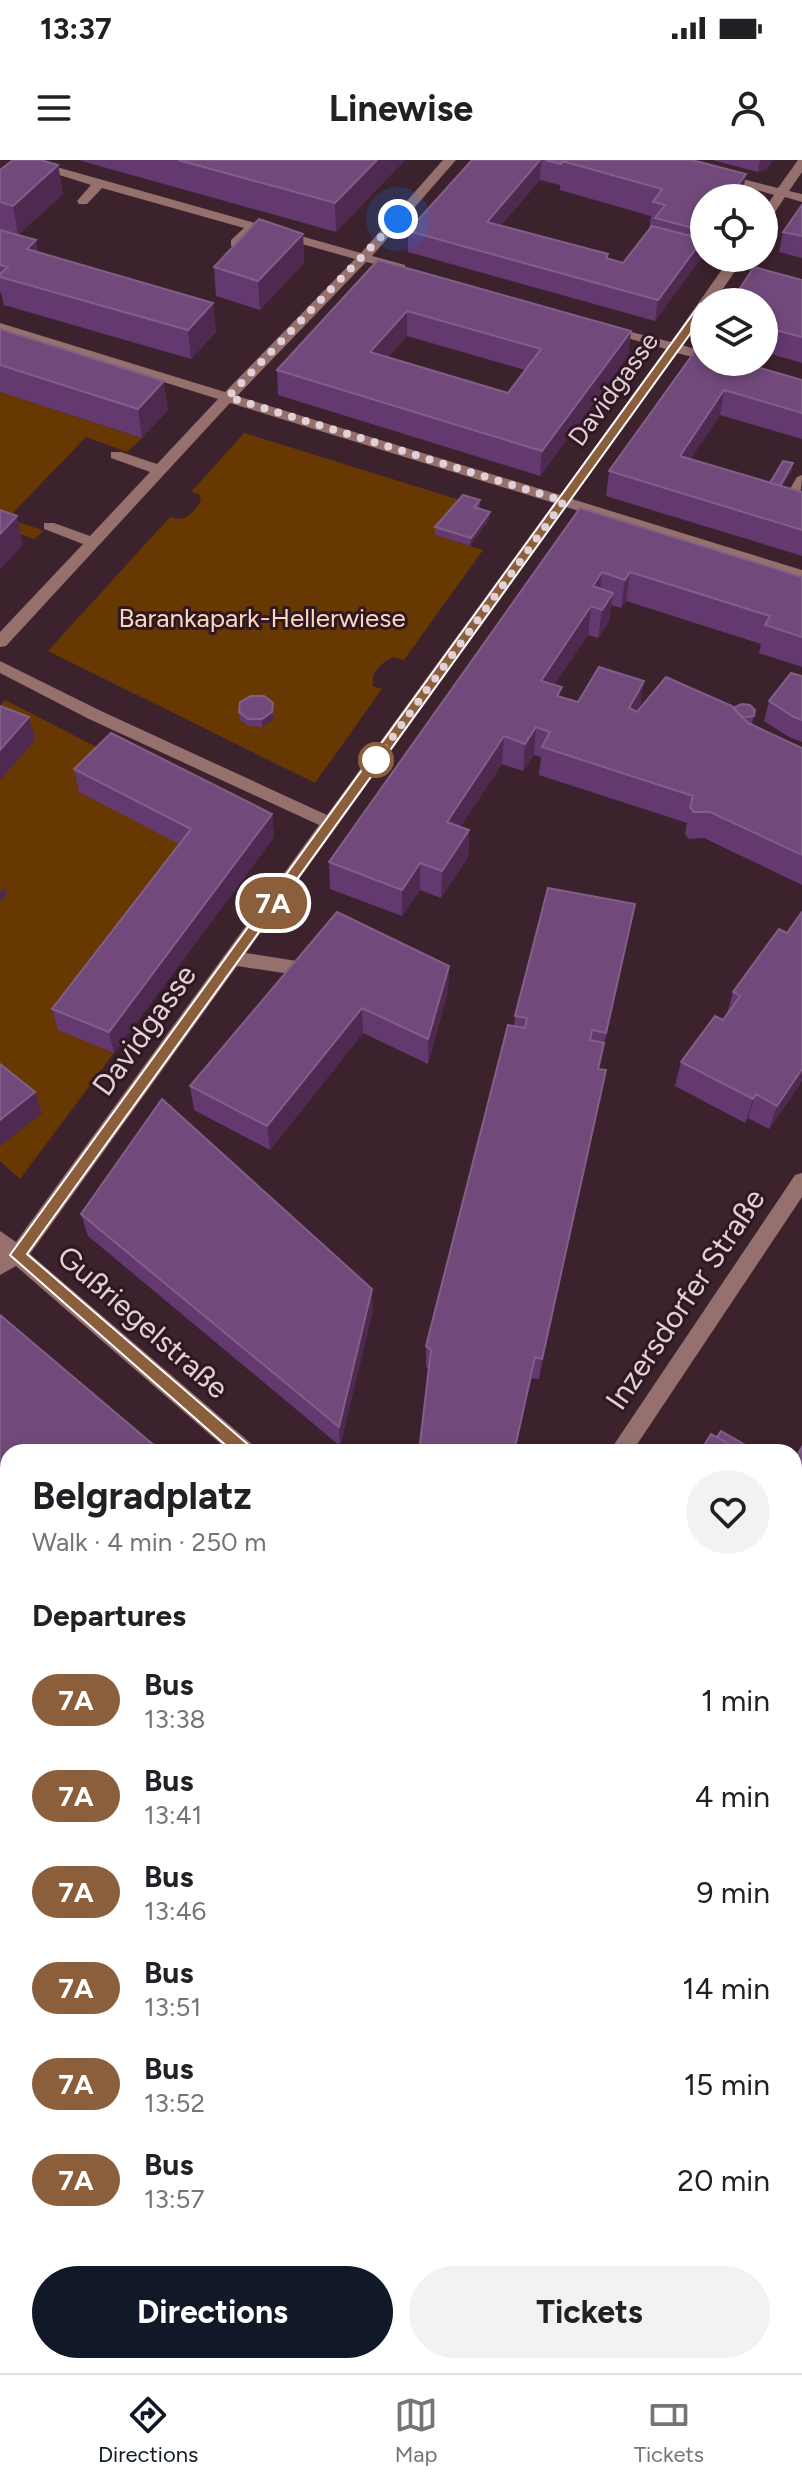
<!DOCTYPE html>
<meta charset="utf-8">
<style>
body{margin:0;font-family:Figtree,sans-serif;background:#f2f2f2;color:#202124;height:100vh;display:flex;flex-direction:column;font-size:30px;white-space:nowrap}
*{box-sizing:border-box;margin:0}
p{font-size:26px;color:#757577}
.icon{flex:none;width:44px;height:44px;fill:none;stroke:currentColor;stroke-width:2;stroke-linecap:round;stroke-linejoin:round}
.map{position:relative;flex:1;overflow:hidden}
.details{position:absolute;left:0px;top:1284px;width:802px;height:930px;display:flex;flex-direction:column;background:#fff;border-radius:24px 24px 0 0;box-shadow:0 4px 12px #0003}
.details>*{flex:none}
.badge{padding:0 16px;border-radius:26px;font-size:28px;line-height:52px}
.tools{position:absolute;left:690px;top:24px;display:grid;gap:16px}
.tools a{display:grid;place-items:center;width:88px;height:88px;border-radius:50%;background:#fff;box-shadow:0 4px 12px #0003;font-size:40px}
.you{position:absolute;width:40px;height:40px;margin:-20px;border:6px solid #fff;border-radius:50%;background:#1a73e8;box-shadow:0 0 0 12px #1a73e833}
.map>.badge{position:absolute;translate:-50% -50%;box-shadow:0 0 0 4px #fff}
h2{padding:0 32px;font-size:30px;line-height:72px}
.round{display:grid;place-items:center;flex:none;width:84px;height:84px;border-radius:42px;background:#f2f2f2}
.headline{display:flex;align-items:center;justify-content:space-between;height:136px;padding:0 32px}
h1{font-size:38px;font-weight:700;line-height:60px}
.cta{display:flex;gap:16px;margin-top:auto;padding:16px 32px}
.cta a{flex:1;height:92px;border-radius:48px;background:#111827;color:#fff;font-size:32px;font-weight:700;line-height:92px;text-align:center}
.cta a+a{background:#f2f2f2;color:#202124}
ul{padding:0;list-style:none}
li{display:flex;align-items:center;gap:24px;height:96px;padding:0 32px}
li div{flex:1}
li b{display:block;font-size:30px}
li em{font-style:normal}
li .badge{min-width:88px;font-weight:700;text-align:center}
.status{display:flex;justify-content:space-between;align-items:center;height:56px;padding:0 40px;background:#fff;direction:ltr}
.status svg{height:22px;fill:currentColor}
header{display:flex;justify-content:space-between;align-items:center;height:104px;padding:0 32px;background:#fff;font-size:36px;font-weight:700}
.tab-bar{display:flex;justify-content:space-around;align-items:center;height:112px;border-top:2px solid #e0e0e0;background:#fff;font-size:22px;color:#757577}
.tab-bar a{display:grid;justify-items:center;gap:4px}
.tab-bar .active{color:#111827}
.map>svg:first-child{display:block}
.green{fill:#683803}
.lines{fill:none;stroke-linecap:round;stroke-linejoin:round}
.minor{fill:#95706c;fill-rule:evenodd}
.wall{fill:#633970;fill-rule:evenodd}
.shaded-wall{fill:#4e2950}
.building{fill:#714a7b;stroke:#825f89;stroke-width:2;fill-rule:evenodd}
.line{fill:#8b5e3c;stroke:#fff;stroke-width:2}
.walk{stroke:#e1d0d7;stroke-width:8;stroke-dasharray:0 14.4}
.stop-dot{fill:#fff;stroke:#8b5e3c;stroke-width:4}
.labels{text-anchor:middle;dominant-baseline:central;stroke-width:6;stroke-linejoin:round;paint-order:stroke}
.far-street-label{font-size:26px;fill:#e1d0d7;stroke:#301823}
.far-park-label{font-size:26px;fill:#fcd9bd;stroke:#301823}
.street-label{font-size:30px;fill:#e1d0d7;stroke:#301823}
</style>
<div class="status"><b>13:37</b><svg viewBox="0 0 49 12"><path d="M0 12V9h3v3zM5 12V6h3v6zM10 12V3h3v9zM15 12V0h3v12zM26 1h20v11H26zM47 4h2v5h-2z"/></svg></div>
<header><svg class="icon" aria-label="menu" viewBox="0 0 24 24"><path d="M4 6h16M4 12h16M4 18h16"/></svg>Linewise<svg class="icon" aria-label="person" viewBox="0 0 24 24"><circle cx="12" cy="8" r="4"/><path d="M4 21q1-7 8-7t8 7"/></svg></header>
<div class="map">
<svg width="802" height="2213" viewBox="0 0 802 2213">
<rect width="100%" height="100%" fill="#3b222d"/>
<path class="green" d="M0,232L142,278L127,292L86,277L8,358L44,371L34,379L0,367Z
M244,273L463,341L435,375L483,390L404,500L394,497C382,502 370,512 373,526L382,529L315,623L48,491L170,357C186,363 192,353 201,341L199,334L191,332Z
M5,540L116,597L194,692L59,870L114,893L20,1019L0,1001V986L42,953L0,919V546Z
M794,1391L802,1396V1670L794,1663Z
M802,2106V2213H460L468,2206H794V2113Z"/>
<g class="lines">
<path class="minor" d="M12,0H32L361,93L443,0H456L372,96L405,105V111L366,102L237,236L560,335L666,189L599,170V164L671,182L730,98H744L714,142H704V155L682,185L704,192V200L677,193L572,339L802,410V420L566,347L246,793L316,804L325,811L322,816L316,818L237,806L30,1094L253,1285L256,1292H230L16,1106L0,1115V1071L16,1082L319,665L89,559L0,513V501L101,551L327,655L554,343L230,243L6,486L0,487V472L83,384L44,369V363H54L90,376L150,312L111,298V292H121L157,304L218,239L0,171V163L225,232L355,99L256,71L241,86H231V80L244,68L102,28L87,44H79L77,41L91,25Z
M798,0H802V12L789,31L802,34V42L785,37L769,61L764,62V49L774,35L713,17L719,13L778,28Z
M802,315C802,331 798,350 783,357L778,355L776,352L797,317Z
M802,1013V1037L632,1292H609L795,1015Z
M794,1744L802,1747V1775L794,1772Z
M8,1824V1851L0,1855V1828Z"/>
</g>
<path class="wall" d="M78,0H405L336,72Z
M472,0H692L704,38V94L655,161L408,92V71ZM540,20L560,25V30L651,56L649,69L623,103L608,98V94L501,65Z
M712,0H773L766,10L758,12Z
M58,5L63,34L18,75L0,69V10Z
M802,45V98L779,92L783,72Z
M0,70L36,80L38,92L213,143L216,172L191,199L4,145L1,133L0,132Z
M303,74L304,103L260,150L216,136L214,107Z
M378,100L631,171L628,196L540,316L278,235L277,210ZM407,176L525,210L508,233L388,197Z
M802,120V203L764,192V142Z
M0,169L168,250L142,278L0,232Z
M696,190L802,220V279L720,255L690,299L770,323L792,311L782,326L802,332V396L606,336L609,311Z
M480,340L479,349L489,360L470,386L435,375V367Z
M580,348L802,417V507L759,493L761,484L626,441L621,448L611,445L609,461L598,478L588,475L554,525L560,537L578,542L640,548L734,549L755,550L752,564H750L802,588V725L704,678L689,679L685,674L687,663L539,615L541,597L534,595L523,611L502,604L460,667L469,670L468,697L441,738L420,730L402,756L330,729L329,702Z
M802,516V582L789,577L764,561L769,541Z
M274,551L273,560L262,567L249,566L240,560L239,552Z
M74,609L272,654L274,677L114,893L58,870L52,849L179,684L79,632Z
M635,744L599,909L601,934L539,1219L429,1209L426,1207V1186L514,867L515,856Z
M802,752V921L769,969L748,958L745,963L675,926L681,902L723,860L727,854L733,832L787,773Z
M449,806L448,831L428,904L363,873L270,990L194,950L190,926Z
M81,1054L373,1150L340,1286L88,1076Z
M802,1287V1396L794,1391V1300Z
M802,1630V1640L798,1637Z"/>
<path class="shaded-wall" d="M377,0H405L336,72L335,43Z
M541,0L540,20L486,82L487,62Z
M760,0H773L766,10L758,12Z
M58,5L63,34L18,75L13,46Z
M746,14L742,38H728Z
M704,71V94L655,161L658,140L703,79Z
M303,74L304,103L260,150L258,121Z
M36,80L41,109L27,89Z
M213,143L216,172L191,199L188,170Z
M407,151V176L371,217L370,192Z
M631,171L628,196L540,316L542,291Z
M164,221L168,250L142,278L138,249Z
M724,230L720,255L676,321L680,296Z
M793,303L792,311L777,335L779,327Z
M490,352L489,360L470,386L471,378Z
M17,356L23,385L0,410V374Z
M602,412L599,441L591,446L588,475L538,549L541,521L593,426Z
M630,412L626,441L621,448L625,420Z
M613,433L609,461L598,478L602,450Z
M644,521L640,549L625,576L629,548Z
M273,543V560L262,567V559Z
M29,557L35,580L0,620V590Z
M536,567L534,595L523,611L525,584Z
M504,576L502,604L446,689L447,662Z
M272,654L274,677L114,893L109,872Z
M469,670L468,697L441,738L442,711Z
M420,703V730L402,756V730Z
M5,727L7,734L0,742V732Z
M635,744L630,770L601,898L606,873Z
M449,806L448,831L428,904V879Z
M362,848L363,873L270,990L267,966Z
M802,909V921L769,969L777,946Z
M606,910L601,934L539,1219L542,1199Z
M35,932L42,953L0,986V960Z
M756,934L748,958L745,963L753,939Z
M372,1129L373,1150L340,1286L339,1267Z
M535,1197L532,1218L515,1292H514Z
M8,1347V1367L4,1370L0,1363V1352Z
M8,1730V1744L0,1750V1736Z"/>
<path class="building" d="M13,0H41L58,5L13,46L0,42V10Z
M178,0H377L335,43Z
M472,0H540L487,62L608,94L606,98L623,103L652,66L703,79L658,140L408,71Z
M545,0H562L561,4Z
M562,0H692L746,14L728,38H704V71L655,58L665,45L653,42L662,29L562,1Z
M802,45V76L783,72Z
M259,59L303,74L258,121L214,107Z
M0,70L36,80L27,89L213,143L188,170L0,117V114L8,107L0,105Z
M378,100L631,171L542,291L277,210ZM407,151L541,189L508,233L370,192Z
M754,107L802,120V177L764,167V142H731Z
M0,169L164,221L138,249L0,205Z
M696,190L704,192V202H739L802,220V253L724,230L680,296L802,332V370L609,311Z
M783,301L793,303L780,326L770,323Z
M463,335L480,340L474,347L490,352L471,378L435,367Z
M580,348L802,417V477L765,465L770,456L630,412L625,420L602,412L593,426L613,433L602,450L591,446L541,521L562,527L557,536L578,542L599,507L644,521L629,548L637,552L666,517L732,546L748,563L802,588V695L710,652H694L690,647L693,636L542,587L550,572L536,567L525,584L504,576L447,662L469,670L442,711L420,703L402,730L329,702Z
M0,350L17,356L0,374Z
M791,513L802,516V560L794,557L769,541Z
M251,536H264L273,543L272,552L262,559H248L239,552L240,542Z
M742,544L750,545L755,550L754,556L742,558L734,549L735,547Z
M0,546L29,557L0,590Z
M111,573L272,654L109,872L52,849L191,669L74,609Z
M548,728L635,744L606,873L592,870L590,880L604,883L598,909L606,910L542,1199L535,1197L514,1292H419L431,1190L426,1186L508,865L525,868L527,858L515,856Z
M337,752L449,806L428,879L362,848L267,966L190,926Z
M802,752V909L777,946L756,934L753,939L681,902L715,856L723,860L740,836L733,832L779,769L787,773Z
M0,904L35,932L0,960Z
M162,939L372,1129L339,1267L81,1054Z
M0,1155L162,1292H8V1347L0,1352Z
M721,1271L749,1287L746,1292H743L717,1277Z
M711,1274L743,1292H700Z
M802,1287V1323L794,1318V1300Z
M794,1322L802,1327V1380L794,1375Z
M8,1484V1730L0,1736V1489Z
M800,1845L802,1847V2119L794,2127V1850Z
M8,1923V2199L0,2183V1929Z
M39,2206H366L369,2211L375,2206H475L467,2213H43Z"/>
<path class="line" d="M704,143L709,146L708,149L27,1094L251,1287L253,1292L251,1297H239L10,1095L700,144Z"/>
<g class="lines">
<path class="walk" d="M376,600L564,341L228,237L398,59"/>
</g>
<circle class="stop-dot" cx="376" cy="600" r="16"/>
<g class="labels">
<g class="far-street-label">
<text transform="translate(613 229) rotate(-54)">Davidgasse</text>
</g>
<g class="far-park-label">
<text x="262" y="458">Barankapark-Hellerwiese</text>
</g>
<g class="street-label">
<text transform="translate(144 870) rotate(-54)">Davidgasse</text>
<text transform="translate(685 1139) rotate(-56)">Inzersdorfer Straße</text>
<text transform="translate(143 1162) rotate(41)">Gußriegelstraße</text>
</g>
</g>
</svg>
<div class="tools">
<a><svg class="icon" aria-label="locate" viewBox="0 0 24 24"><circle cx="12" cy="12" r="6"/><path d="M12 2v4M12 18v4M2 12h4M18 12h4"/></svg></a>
<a><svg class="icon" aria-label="layers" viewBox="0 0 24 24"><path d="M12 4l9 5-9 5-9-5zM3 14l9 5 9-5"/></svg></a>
</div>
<div class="you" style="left:398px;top:59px"></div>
<b class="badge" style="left:273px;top:743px;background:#8b5e3c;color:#fff">7A</b>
<section class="details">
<div class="headline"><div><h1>Belgradplatz</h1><p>Walk · 4 min · 250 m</p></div><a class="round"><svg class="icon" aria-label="heart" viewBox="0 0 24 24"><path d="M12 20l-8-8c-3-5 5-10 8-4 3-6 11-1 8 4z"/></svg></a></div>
<h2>Departures</h2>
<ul>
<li><span class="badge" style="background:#8b5e3c;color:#fff">7A</span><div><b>Bus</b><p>13:38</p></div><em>1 min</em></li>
<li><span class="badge" style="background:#8b5e3c;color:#fff">7A</span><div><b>Bus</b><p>13:41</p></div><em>4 min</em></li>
<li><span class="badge" style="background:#8b5e3c;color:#fff">7A</span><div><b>Bus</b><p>13:46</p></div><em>9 min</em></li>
<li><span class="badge" style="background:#8b5e3c;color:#fff">7A</span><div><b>Bus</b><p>13:51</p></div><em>14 min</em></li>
<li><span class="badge" style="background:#8b5e3c;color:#fff">7A</span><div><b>Bus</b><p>13:52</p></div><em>15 min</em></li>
<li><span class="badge" style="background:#8b5e3c;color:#fff">7A</span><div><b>Bus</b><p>13:57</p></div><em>20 min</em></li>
</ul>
<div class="cta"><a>Directions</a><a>Tickets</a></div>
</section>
</div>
<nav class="tab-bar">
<a class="active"><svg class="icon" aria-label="directions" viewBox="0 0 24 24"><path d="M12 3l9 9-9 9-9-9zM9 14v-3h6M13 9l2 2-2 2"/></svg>Directions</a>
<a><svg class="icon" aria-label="map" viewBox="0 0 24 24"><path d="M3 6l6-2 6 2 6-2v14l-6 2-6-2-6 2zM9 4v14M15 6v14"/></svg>Map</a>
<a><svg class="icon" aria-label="tickets" viewBox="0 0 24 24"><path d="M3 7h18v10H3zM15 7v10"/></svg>Tickets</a>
</nav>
